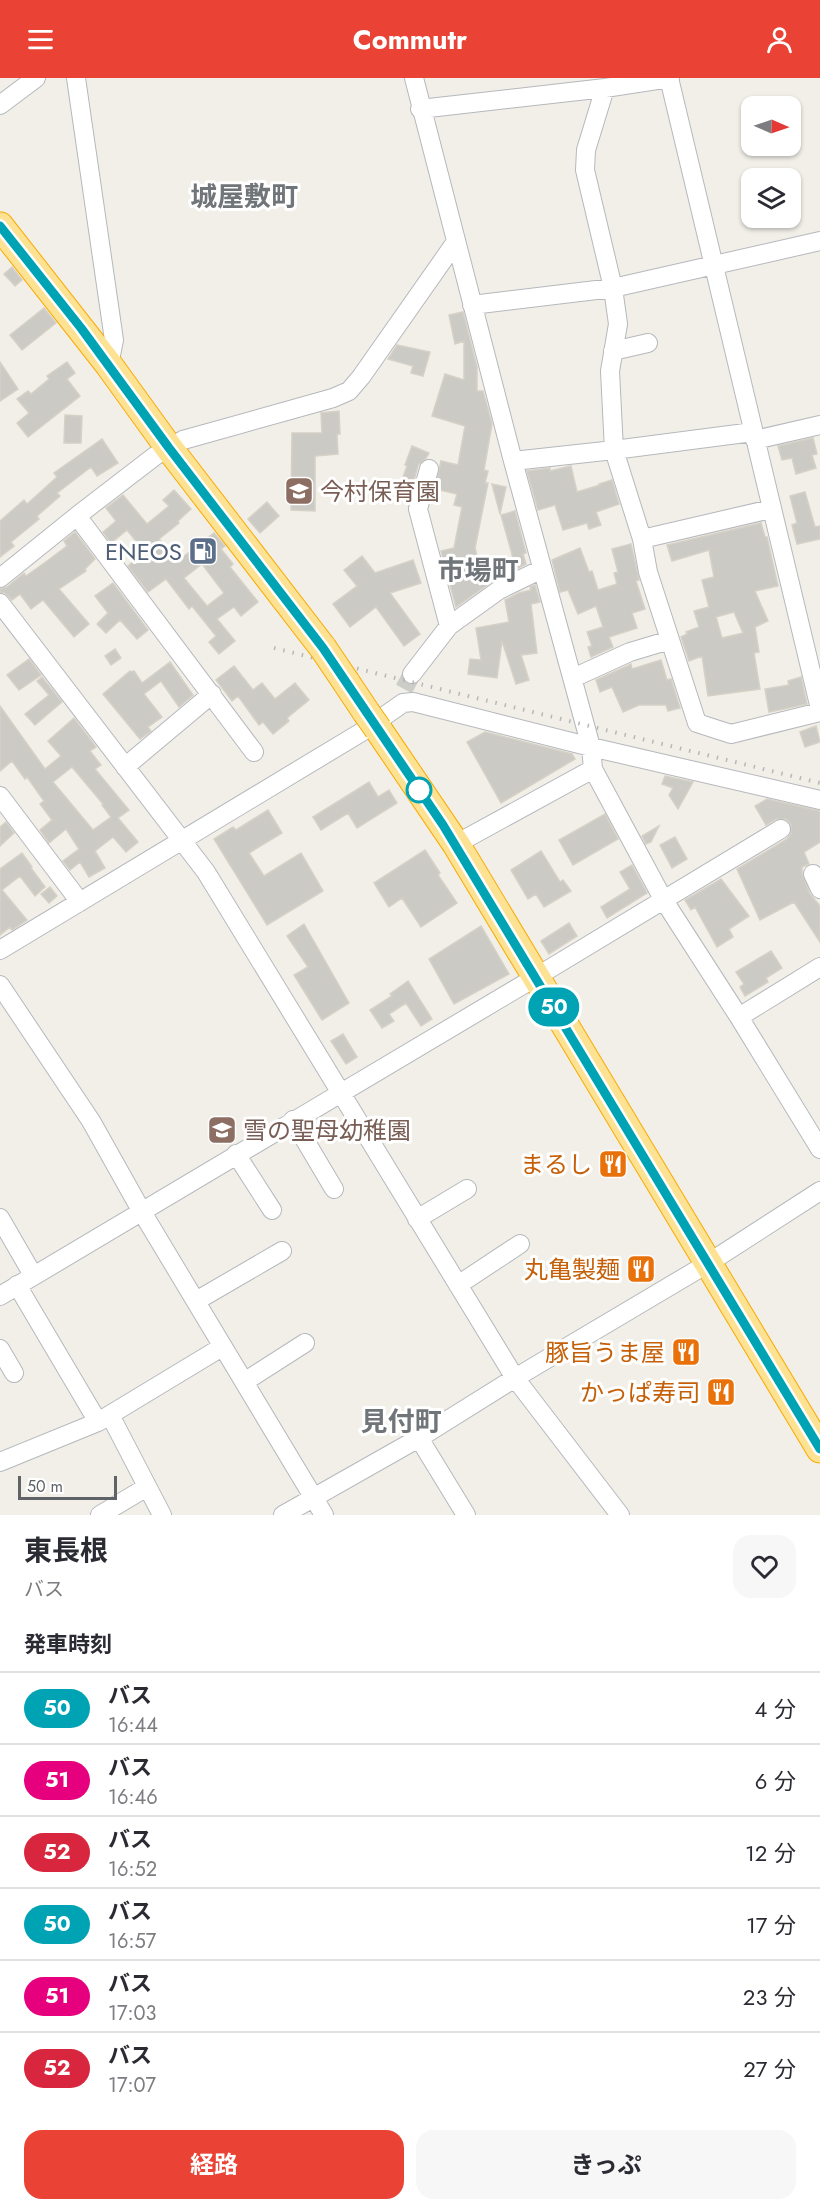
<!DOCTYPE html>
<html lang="ja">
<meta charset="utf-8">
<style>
body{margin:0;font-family:Jost,"Noto Sans JP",sans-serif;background:#f7f7f7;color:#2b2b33;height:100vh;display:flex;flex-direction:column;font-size:22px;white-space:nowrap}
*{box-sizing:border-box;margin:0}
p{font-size:20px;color:#7c7c81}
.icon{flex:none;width:33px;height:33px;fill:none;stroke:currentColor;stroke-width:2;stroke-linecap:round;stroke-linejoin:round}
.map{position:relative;height:1437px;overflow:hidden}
.sheet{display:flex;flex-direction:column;background:#fff;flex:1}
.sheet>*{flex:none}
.badge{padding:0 12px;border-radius:20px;font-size:21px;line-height:39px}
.needle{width:39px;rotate:92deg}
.controls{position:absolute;left:741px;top:18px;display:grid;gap:12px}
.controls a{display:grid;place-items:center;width:60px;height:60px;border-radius:12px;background:#fff;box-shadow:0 2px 4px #0004;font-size:30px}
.scale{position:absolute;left:18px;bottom:15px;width:99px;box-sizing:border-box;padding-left:6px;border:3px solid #5f6368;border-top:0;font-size:16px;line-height:21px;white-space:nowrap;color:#5f6368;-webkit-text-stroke:4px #fff;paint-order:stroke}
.map>.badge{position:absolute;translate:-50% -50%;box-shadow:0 0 0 3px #fff}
h2{padding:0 24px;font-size:22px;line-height:54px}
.round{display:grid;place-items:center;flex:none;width:63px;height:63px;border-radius:18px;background:#f7f7f7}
.summary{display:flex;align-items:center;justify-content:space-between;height:102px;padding:0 24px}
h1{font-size:28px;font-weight:700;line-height:45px}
.primary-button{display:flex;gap:12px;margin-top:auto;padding:12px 24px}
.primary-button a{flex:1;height:69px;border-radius:18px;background:#ea4335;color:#fff;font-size:24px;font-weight:700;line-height:69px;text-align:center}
.primary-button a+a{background:#f7f7f7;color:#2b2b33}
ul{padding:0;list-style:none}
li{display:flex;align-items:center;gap:18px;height:72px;padding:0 24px;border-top:2px solid #e1e1e2}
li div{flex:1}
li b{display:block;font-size:22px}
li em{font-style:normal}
li .badge{min-width:66px;font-weight:700;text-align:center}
header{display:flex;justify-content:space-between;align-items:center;height:78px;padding:0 24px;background:#ea4335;color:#fff;font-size:27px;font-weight:700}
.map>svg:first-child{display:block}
.building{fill:#cccac5;stroke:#d6d1c6;stroke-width:1.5;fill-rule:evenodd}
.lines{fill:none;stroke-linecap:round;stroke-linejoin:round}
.minor-tunnel{stroke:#ccccc8;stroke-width:18;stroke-dasharray:18 9;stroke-linecap:butt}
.minor-casing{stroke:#b5b8bc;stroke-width:20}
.highway-casing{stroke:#f9ab00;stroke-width:29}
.minor{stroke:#fff;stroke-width:18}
.highway{stroke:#fde293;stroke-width:27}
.rail{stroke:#b6b7b8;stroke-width:4;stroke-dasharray:1.5 8;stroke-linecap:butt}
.highway-bridge-casing{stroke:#f9ab00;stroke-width:29;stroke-linecap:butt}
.highway-bridge{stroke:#fde293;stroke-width:27}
.line-casing{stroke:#fff;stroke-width:14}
.line{stroke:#00a3b4;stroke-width:9}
.stop-dot{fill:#fff;stroke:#00a3b4;stroke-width:3}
.labels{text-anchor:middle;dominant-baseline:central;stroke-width:6;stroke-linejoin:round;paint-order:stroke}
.education-label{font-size:24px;fill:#785e54;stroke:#fff;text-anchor:start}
.service-label{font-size:24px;fill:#4e5e75;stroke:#fff;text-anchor:end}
.food-label{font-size:24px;fill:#c56008;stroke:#fff;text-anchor:end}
.quarter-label{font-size:27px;font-weight:bold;fill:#70757a;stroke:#fff}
</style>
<header><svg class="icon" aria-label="menu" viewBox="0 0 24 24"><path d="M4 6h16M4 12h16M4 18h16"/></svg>Commutr<svg class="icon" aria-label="person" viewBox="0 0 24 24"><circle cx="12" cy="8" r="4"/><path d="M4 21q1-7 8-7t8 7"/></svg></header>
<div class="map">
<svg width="820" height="1437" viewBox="0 0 820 1437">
<rect width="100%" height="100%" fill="#f1efe8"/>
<path class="building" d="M12,189L22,202L15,208L4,196Z
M44,230L56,245L22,272L10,257Z
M463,234L477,289V313H483L492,346L484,392L488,393L485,405H488L475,470L480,490L513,480L501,437L515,433L526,475L523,476L526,486L493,503L456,529L441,473L454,470L462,429L454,427L457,416L435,411L441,383L458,387L465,348L432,338L445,296L464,302V263L455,266L449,237Z
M397,267L430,274L423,298L411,295L413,288L388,281Z
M0,284L18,311L0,323Z
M67,284L75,295L67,301L80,318L28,359L17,345L29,335L17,321L28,313L31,316L49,301L47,298Z
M339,333L340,356H337L338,376L315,378V433L291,432L292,355H322L321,335Z
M65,337L82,338L81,365H64Z
M813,360L817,376L812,377L816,390L796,396L792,380L782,382L778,368Z
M102,361L118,385L97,398L91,389L57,415L60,418L37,438L39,441L11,464L14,468L0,479V443L24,422L27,426L57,399L54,395Z
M412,368L429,375L426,380L418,387L411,415L399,410L407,388L405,387Z
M571,388L577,414L600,407L599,406L612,402L619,426L596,434L601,447L589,451L587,445L563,452L555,427L538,432L527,393L550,390V393Z
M492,406L506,409L500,436Z
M174,412L191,431L178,443L179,445L159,461L179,482L214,455L225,468L221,471L233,486L230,489L258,524L241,538L234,529L217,541L235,563L219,576L209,564L216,558L192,528L189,531L166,501L148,514L128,488L144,473L127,452L111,465L103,454L116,443L106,430L123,417L147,446L169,428L163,422ZM202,486L224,515L207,528L184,500Z
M805,414L815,449L820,448V461L797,466L792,447L797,445L790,418Z
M267,424L279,438L260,455L248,441Z
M761,445L765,459H767L778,508L755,513L768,543L755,549L759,574L754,575L760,611L708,618L702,578L689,583L681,559L687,556L686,554L699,549L694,533L709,529L702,502L714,499L709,472L672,483L667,467ZM734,534L743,555L722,560L716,539Z
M75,454L95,481L85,491L86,493L59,511L89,546L74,559L43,522L31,531L20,516L12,522L5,515L0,514V511L7,509L24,495L26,498L47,483L67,468L64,463Z
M631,466L639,502L636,503L645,531L632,535L637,550L609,559L613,569L591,579L588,569L592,568L587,554L603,549L596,528L578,536L568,512L560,514L552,482L580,470L589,494L592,493L598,512L617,506L614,495L618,494L612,471Z
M362,478L375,495L413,482L421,505L390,515L420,556L404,568L376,529L350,549L333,526L357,508L344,492Z
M113,505L148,552L137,561L120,542L106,555L97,546L108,535L95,518Z
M535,507L540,524L531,526L537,575L521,577L529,602L516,606L502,563L497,600L468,596L470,581L481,582L476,550L509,544L505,522L519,515L531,512L530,509Z
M115,571L121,580L111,587L105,578Z
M29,581L41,597L19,612L7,597Z
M661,582L667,602L671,601L680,630L668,633L666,627H639L623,634L612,609L600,614L596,602L627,588L631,586L632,591Z
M170,584L193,617L179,629L161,603L144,616L162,639L148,649L151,653L140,661L103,616L130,593L131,594L134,593L142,605Z
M234,588L253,612L262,605L275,621L295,605L309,622L287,640L289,643L273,656L263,644L259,647L238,618L232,623L216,602Z
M42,599L62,624L35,647L25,636L49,617L37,603Z
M801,599L807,626L769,634L765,611L789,607L788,603Z
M0,628L45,691L61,678L48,663L74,640L96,669L90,673L101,687L95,691L129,732L118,740L138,764L126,774L113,759L95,773L105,790L89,799L80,784L70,792L63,783L79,771L66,751L49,765L40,752L52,742L40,726L44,723L27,699L25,701L12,683L0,693ZM72,689L103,726L102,727L111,739L93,752L53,704Z
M816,648L820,664L805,669L800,654Z
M485,654L572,676L575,681L501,725L467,664Z
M665,698L693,704L678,731L669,717L673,710L662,706Z
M369,704L378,719L389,712L397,725L357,750L348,735L321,752L313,739Z
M767,721L820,733V764L804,774L809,786L802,789V796L810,816L820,828V864L794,824L760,842L737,791L787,761L791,756V746L786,741H776L766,747L755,728Z
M268,732L282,755L249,775L264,798L301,775L323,813L267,847L214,761L233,749L236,752Z
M605,736L618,761L573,787L559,762Z
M6,744L14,755L0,768V749Z
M659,748L651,764L646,766L642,758Z
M675,759L687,781L672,790L660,767Z
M425,772L440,795L438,797L457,825L421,849L402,820L389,829L374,805Z
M541,773L560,804L563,802L571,813L544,829L536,816L528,821L511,792Z
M22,775L32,789L31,790L45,809L35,818L20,798L2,812L27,842L12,852L10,849L0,857V791Z
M632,787L647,815L607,840L601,829L630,811L620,794Z
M721,801L749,838L729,851L733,859L717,869L695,829L691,832L685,822Z
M50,809L57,818L49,825L41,816Z
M569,845L577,858L549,876L541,863Z
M304,846L349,925L322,942L294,897L308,889L287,858Z
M481,848L509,896L454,926L429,881Z
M771,873L782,890L766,900L768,904L745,918L740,909L744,906L736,894Z
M408,903L432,941L421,948L406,925L389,936L394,943L382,950L370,932L392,918L390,916Z
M343,956L357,979L346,986L331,963Z"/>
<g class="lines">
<path class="minor-tunnel" d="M404,611L412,596"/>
<g class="minor-casing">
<path id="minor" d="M76,0L114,262L109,287
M414,0L513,383L591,669L593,691L663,821L739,939L820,1071
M669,0L820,631
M605,10L586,72L585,92L613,210L618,246L610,293L614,372L642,461L648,494L697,645L731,656L820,634
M0,27L36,0
M420,31L605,10L670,0
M472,227L613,210L820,163
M613,273L648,265
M755,362L820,347
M513,383L614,372L753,354
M429,391L418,431L449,548
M77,438L254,674
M642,461L771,431
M0,500L77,438L155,378L183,362L333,320L349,313L361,299L455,165
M0,525L206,794L515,1300L620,1437
M412,596L449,548L499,512L542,491
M573,600L630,574L670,562
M125,689L212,616
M0,718L80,824
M456,766L593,691
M813,796L820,811
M0,872L360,655L403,625L413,624L591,669L820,722
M0,907L91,1043L142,1134L324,1437
M739,939L820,889
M293,1042L334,1111
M236,1076L272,1132
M0,1140L33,1197
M417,1141L467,1111
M17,1207L98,1344L222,1269
M458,1207L520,1166
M0,1218L536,899L781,751
M196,1223L282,1173
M0,1271L14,1295
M244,1304L305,1265
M110,1337L162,1437
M419,1360L466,1437
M0,1384L98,1344
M100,1437L147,1409
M283,1437L419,1360L515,1300L707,1186L820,1113"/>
</g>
<g class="highway-casing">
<path id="highway" d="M0,148L109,287L169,370L323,570
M346,604L366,634
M378,651L456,766L820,1371"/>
</g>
<use href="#minor" class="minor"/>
<use href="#highway" class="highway"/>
<path class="rail" d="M274,570L820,705"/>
<g class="highway-bridge-casing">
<path id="highway-bridge" d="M323,570L346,604
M366,634L378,651"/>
</g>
<use href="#highway-bridge" class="highway-bridge"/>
</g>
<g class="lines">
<g class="line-casing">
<path id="line" d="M0,148L81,250L169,370L323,570L443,747L820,1371"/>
</g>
<use href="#line" class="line"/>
</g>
<defs>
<g id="school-square" transform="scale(1.5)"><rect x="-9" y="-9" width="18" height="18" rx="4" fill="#8d6e63" stroke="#fff"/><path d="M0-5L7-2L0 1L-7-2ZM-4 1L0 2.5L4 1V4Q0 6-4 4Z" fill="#fff"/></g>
<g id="fuel-square" transform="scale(1.5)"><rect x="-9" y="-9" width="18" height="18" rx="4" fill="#5c6f8a" stroke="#fff"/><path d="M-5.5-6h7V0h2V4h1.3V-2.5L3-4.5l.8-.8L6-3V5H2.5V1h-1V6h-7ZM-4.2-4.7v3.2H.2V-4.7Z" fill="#fff"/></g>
<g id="restaurant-square" transform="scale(1.5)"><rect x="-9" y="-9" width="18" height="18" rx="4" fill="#e8710a" stroke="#fff"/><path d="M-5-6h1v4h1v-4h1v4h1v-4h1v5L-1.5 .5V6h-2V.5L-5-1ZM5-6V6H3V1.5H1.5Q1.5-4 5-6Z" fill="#fff"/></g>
</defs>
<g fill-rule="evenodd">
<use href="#school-square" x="299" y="413"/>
<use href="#fuel-square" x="203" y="473"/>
<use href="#school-square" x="222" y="1052"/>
<use href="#restaurant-square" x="613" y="1086"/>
<use href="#restaurant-square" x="641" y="1191"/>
<use href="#restaurant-square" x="686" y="1274"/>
<use href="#restaurant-square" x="721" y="1314"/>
</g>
<circle class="stop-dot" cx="419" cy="712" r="12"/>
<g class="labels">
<g class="education-label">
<text x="320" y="413">今村保育園</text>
<text x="243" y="1052">雪の聖母幼稚園</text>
</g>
<g class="service-label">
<text x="182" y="473">ENEOS</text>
</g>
<g class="food-label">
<text x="592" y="1086">まるし</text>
<text x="620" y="1191">丸亀製麺</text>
<text x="665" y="1274">豚旨うま屋</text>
<text x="700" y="1314">かっぱ寿司</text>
</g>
<g class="quarter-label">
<text x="244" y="118">城屋敷町</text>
<text x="478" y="492">市場町</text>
<text x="401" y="1343">見付町</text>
</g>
</g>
</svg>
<div class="controls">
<a><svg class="needle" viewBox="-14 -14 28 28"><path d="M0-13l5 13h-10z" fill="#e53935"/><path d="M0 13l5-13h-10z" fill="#7c7c81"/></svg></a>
<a><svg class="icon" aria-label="layers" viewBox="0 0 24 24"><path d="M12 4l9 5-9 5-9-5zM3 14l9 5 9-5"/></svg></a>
</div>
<div class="scale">50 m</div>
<b class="badge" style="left:554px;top:929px;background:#00a3b4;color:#fff">50</b>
</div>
<section class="sheet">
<div class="summary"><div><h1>東長根</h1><p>バス</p></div><a class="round"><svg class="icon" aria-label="heart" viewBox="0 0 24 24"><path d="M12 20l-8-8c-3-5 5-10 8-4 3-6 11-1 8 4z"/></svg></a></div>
<h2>発車時刻</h2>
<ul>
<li><span class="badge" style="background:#00a3b4;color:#fff">50</span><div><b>バス</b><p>16:44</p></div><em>4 分</em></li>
<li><span class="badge" style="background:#e6007e;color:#fff">51</span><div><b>バス</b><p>16:46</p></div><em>6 分</em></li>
<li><span class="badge" style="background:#d7263d;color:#fff">52</span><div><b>バス</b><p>16:52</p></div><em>12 分</em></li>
<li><span class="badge" style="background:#00a3b4;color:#fff">50</span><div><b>バス</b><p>16:57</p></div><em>17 分</em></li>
<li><span class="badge" style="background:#e6007e;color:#fff">51</span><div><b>バス</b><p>17:03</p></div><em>23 分</em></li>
<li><span class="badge" style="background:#d7263d;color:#fff">52</span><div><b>バス</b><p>17:07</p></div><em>27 分</em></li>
</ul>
<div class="primary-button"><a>経路</a><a>きっぷ</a></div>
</section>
